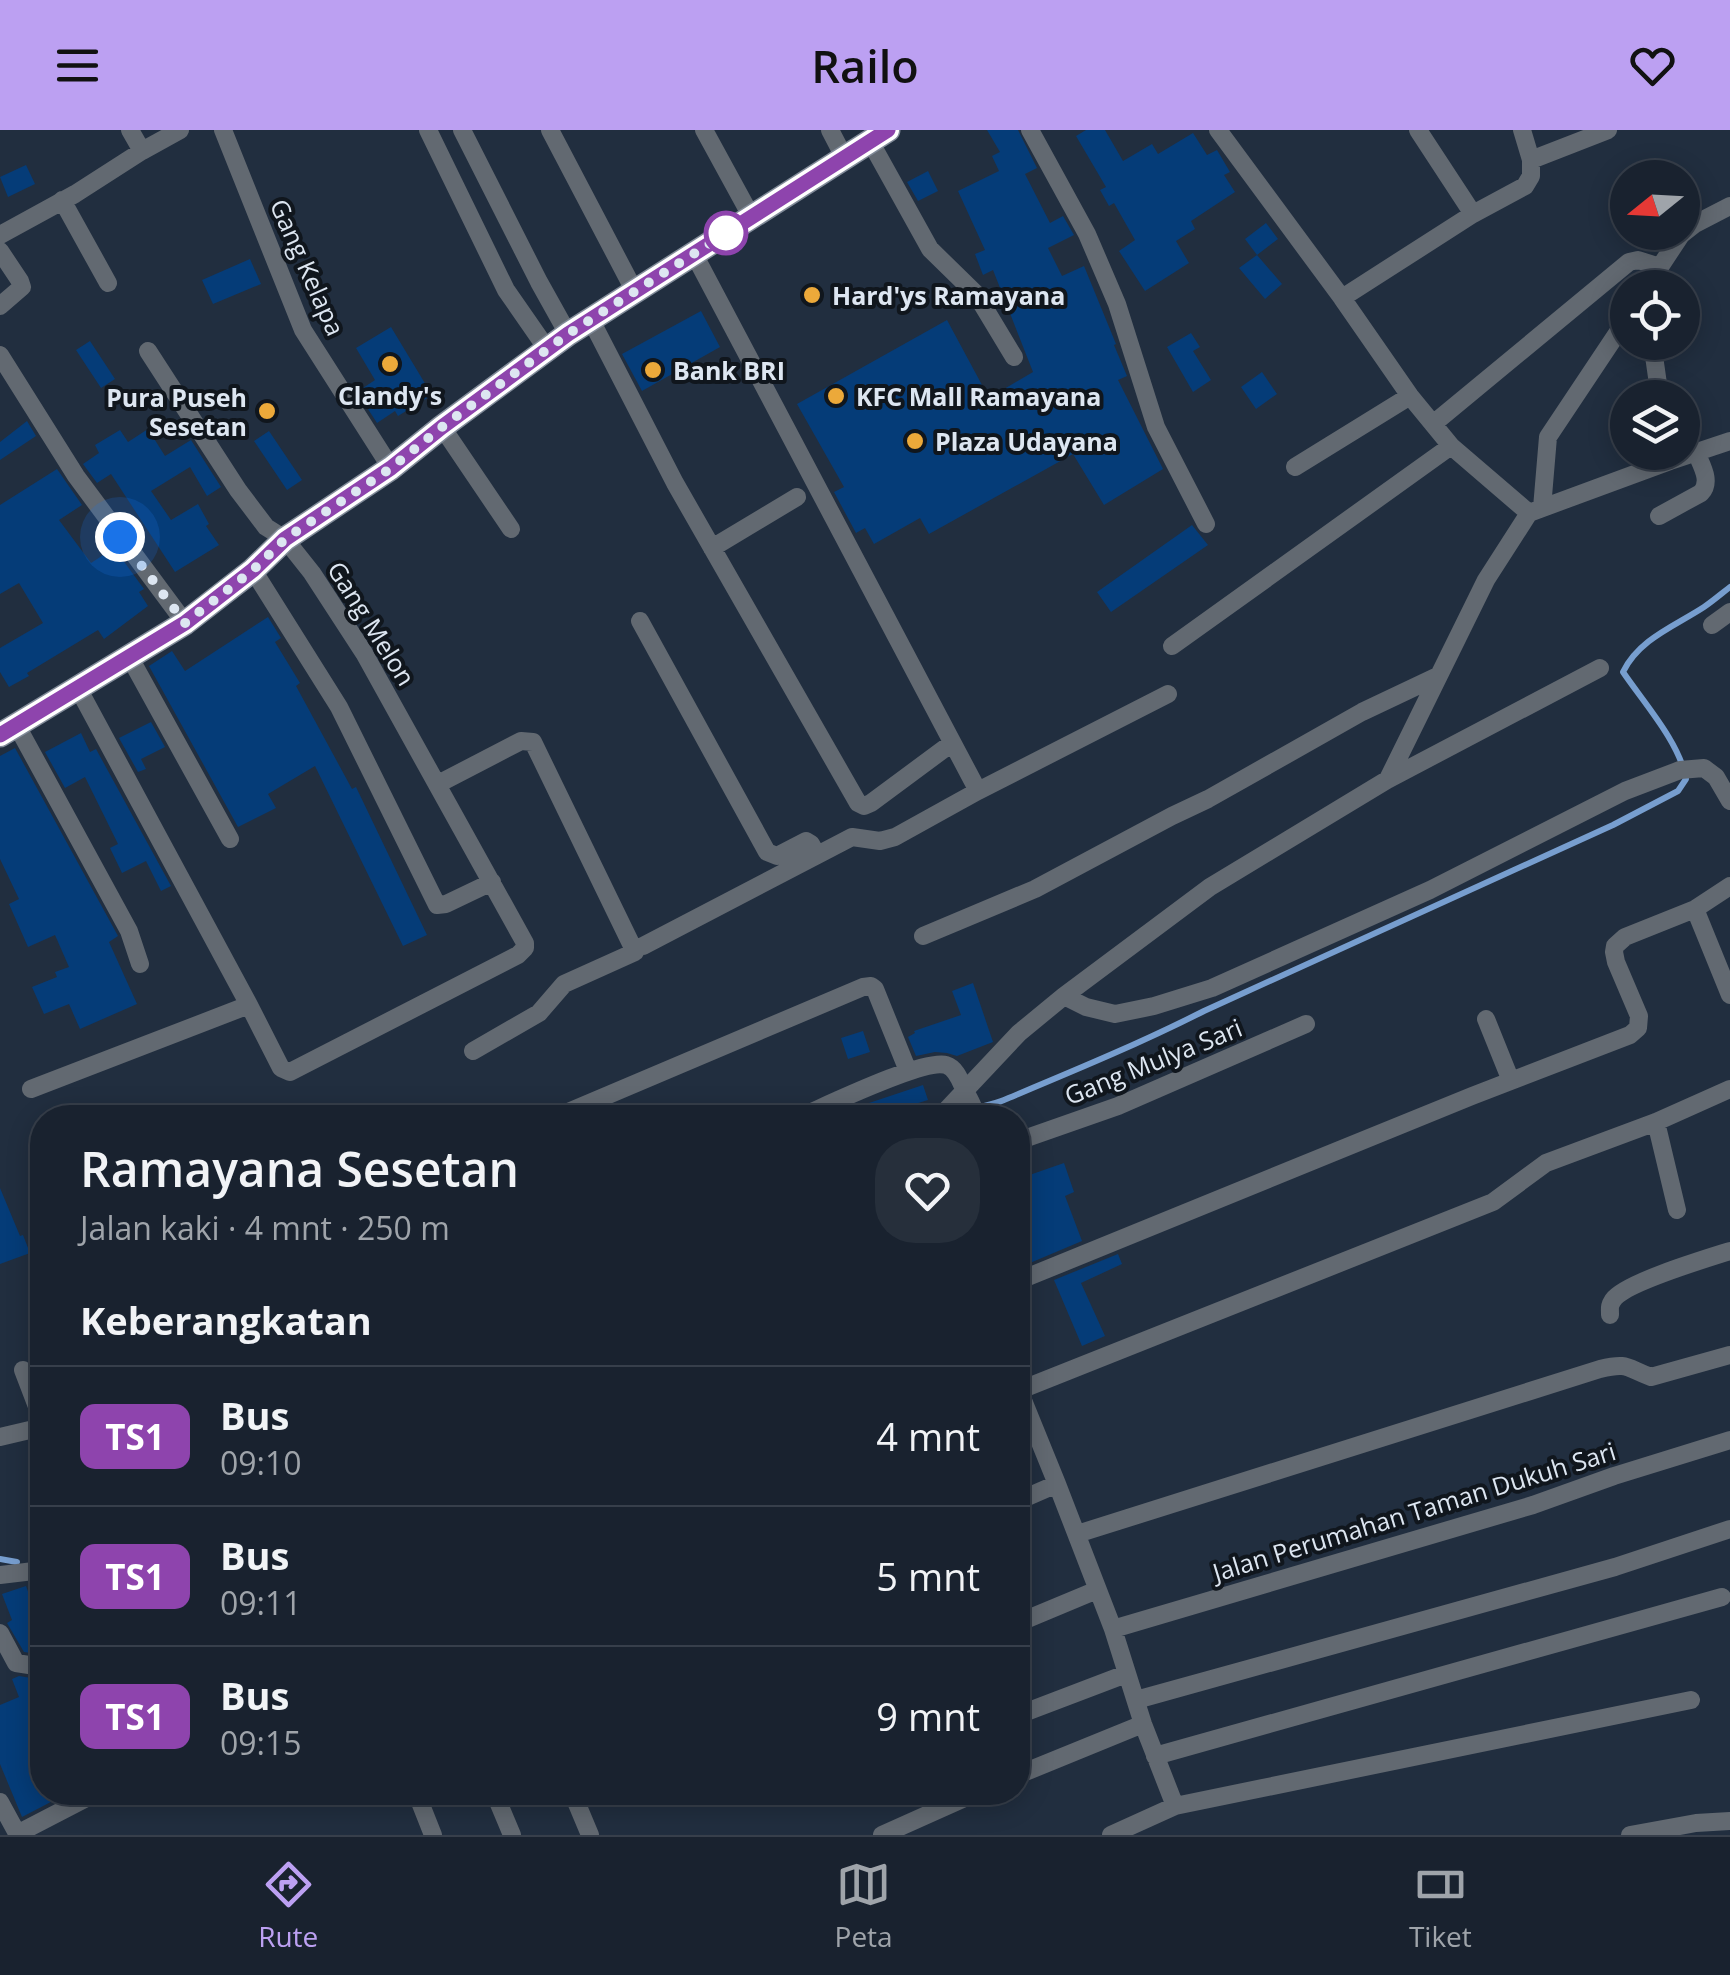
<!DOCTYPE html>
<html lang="id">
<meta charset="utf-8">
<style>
body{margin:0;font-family:"Open Sans",sans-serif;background:#262f3b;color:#f1f3f6;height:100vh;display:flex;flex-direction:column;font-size:38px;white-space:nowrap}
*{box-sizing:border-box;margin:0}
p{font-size:32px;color:#9fa4aa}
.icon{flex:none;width:55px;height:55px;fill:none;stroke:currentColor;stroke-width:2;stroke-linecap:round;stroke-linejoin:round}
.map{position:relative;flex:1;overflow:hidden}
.details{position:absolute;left:30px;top:975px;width:1000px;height:700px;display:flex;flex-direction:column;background:#19222f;border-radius:40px;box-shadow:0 5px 25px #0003,0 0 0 2px #373f4b}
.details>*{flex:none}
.badge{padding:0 20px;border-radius:15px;font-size:35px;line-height:65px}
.needle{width:65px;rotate:252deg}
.tools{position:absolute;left:1610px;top:30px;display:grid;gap:20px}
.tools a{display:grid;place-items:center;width:90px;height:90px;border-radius:50%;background:#19222f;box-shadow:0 5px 25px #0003,0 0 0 2px #373f4b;font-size:50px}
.you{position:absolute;width:50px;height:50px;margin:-25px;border:8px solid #fff;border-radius:50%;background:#1a73e8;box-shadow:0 0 0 15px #1a73e833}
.map>.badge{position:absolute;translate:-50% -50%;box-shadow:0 0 0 5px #fff}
h2{padding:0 50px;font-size:38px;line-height:90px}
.round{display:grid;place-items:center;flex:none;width:105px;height:105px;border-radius:40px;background:#262f3b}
.head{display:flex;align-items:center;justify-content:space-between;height:170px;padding:0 50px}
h1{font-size:48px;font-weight:600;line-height:75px}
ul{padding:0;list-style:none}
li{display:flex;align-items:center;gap:30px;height:140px;padding:0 50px;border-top:2px solid #373f4b}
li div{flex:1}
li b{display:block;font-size:38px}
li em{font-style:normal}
li .badge{min-width:110px;font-weight:700;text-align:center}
header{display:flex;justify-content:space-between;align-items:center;height:130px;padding:0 50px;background:#bca0f2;color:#111;font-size:45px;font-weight:600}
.tabs{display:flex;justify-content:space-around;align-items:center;height:140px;border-top:2px solid #373f4b;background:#19222f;font-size:28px;color:#9fa4aa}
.tabs a{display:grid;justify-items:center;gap:5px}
.tabs .selected{color:#bca0f2}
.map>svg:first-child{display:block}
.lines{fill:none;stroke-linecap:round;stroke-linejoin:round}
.stream{stroke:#779ecf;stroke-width:6}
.building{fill:#053c78}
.minor{stroke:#626971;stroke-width:18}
.secondary{stroke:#808a98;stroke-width:25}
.line-casing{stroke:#fff;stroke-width:22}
.line{stroke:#8e44ad;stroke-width:15}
.walk{stroke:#dde6f1;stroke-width:10;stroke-dasharray:0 18}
.stop-dot{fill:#fff;stroke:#8e44ad;stroke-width:5}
.poi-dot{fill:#eca93a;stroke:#10161d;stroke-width:4}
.labels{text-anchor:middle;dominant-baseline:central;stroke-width:8;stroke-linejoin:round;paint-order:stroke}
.street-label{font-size:25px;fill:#dde6f1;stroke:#10161d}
.poi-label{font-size:25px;font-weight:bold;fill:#dde6f1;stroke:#10161d;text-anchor:start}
</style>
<header><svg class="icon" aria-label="menu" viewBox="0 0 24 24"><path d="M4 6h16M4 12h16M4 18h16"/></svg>Railo<svg class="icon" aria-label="heart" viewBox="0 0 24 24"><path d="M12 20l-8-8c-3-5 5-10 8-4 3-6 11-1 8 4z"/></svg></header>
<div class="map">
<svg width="1730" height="1705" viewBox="0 0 1730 1705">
<rect width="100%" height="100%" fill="#212e3f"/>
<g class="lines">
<path class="stream" d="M953,988C966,977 988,977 1004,970C1071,942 1139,914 1204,881L1613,695L1678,661L1686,649C1680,613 1644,573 1623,542C1639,509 1675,496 1704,477C1713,471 1721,464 1730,457
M0,1429L17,1432"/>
</g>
<path class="building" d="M987,0H1018L1037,38L1025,44L1050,93L1063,86L1074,105L1048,118L1062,146L1084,136L1116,214L1114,215L1127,246L1118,250L1163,339L1104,375L1073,324L929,404L920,388L874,414L865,398L856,403L834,362L844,357L797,274L947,190L989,268L1033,242L993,140L983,145L975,124L985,120L958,61L999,41L992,26L1000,22Z
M1086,0H1105L1123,31L1152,14L1158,24L1193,3L1207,25L1217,20L1230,42L1224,45L1235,62L1191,91L1195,99L1176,111L1189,133L1145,161L1119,121L1135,110L1114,73L1109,76L1100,60L1106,57L1076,6Z
M26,35L35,54L8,67L0,47Z
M928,41L938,61L918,71L907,52Z
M1266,93L1278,109L1257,125L1282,154L1265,169L1239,138L1257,125L1245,109Z
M250,129L261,154L213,174L202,150Z
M701,181L720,217L642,261L622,224Z
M391,197L432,265L398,286L395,281L377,293L357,262L375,250L356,218Z
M1191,203L1200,217L1193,221L1211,250L1193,262L1167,217Z
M90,211L115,249L101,258L76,220Z
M1262,242L1277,264L1256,279L1241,257Z
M27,291L36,306L0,330V312Z
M148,299L165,326L191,310L221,357L207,366L190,337L151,361L171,390L198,374L209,394L206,396L219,415L175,442L111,344L97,353L83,334L99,323L95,315L120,300L128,312Z
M269,301L302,350L287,360L254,311Z
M57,339L82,375L59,390L91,433L114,418L144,459L139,462L148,476L104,509L98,500L27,543L29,546L9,557L0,542V518L43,493L19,453L0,464V375Z
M1192,395L1208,415L1111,482L1097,462Z
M268,487L281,508L275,512L300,553L296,556L352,659L356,657L427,805L403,816L315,636L268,664L276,678L238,697L149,536L172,521L185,541Z
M151,592L165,617L141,629L146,639L138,642L119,608Z
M81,603L90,622L96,619L171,756L161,761L146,731L122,743L110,718L118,714L85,647L65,658L45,622Z
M15,618L118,806L109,812L137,874L80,899L69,874L44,884L32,857L57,847L55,842L69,837L55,805L28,817L9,774L19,769L0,729V626Z
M973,853L993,912L957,926L947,923L935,922L916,926L908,907L915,903L914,901L961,885L952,861Z
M863,901L870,922L848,929L841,908Z
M923,955L928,970L915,974L919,988L874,987L869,973Z
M1064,1033L1074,1062L1065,1066L1082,1111L1018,1138V1049Z
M0,1058L20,1106L23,1105L30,1123L0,1134Z
M1118,1124L1122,1134L1081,1153L1105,1206L1082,1216L1054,1150Z
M26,1456L42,1500V1522L38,1524L24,1522L7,1493L12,1490L2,1464Z
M19,1546L31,1548L42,1577V1662H70L22,1687L0,1634V1575L19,1567L12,1549Z"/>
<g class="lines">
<path class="minor" d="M130,0L142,21
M223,0L303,200L391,338
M428,0L506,160L547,219
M462,0L539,152L568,204
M550,0L635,162
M704,0L751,86
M830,0L844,27
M1030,0L1087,104L1117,174L1156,297L1206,394
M1218,0L1342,168L1410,266L1451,316L1529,383
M1418,0L1473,84
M870,11L930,119L976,164L1014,227
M1531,30L1608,0
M62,70L108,153
M0,105L75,64L142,21L180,0
M0,121L20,151L22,157L0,176
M694,124L978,661
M1646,158L1681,105L1695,94L1730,76
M1342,168L1473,84L1525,56L1531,46V30L1522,0
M591,190L675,353L858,673L864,676L871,673L952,613
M1652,212L1660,268
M0,225L76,346L185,493
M1433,294L1629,132L1638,130L1660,137
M442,297L511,399
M1295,337L1410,266
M1542,378L1548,307L1628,187
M1659,386L1701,363C1712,351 1701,335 1696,322
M712,418L797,367
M253,440L339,577L437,775L446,774L492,752
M640,491L767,722L777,726L806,711L811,714L817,725
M1712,495L1730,482
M1172,516L1451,316
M129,526L230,709
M78,558L249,875
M16,594L129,801L140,834
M1388,649L1486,450L1529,383L1670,331L1730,311
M438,654L521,611L533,612L635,822L564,854L539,883L473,921
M1695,779L1730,865
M923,806L1035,759L1172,686L1208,669L1362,582L1438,546
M643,816L852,707L880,711L895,707L978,661L1168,564
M1064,866L1086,877L1115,884L1154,876L1212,858L1430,760L1625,661L1680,640L1704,638L1716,647L1730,671
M1486,889L1511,951
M31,959L249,875L281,938L290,942L518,825L525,818V813L364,523L312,443L285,409L266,397L238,360L148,221
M420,984L421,988
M554,988L863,857L871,856L875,859L908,941
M798,988C824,977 924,928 946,935C956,938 960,950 964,959C969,969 975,977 975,988
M939,988L1019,903L1064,866L1210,757L1387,650L1600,538
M1656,992L1677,1080
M1018,1011L1118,976L1306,894
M1018,1151L1472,966L1630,905L1638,898L1639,886L1616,832L1614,822L1615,816L1625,807L1695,779L1730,756
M1610,1185C1610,1178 1609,1176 1613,1170C1624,1153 1708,1128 1730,1121
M1018,1258L1057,1354L1113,1499L1143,1594L1175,1676
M1018,1261L1493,1072L1546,1033L1656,992L1730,959
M0,1307L34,1299L40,1294L41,1287L23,1240
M1018,1371L1057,1354
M1077,1404L1600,1239C1629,1232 1626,1238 1651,1247L1730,1225
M0,1445L42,1440
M1018,1493L1097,1460
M1113,1499L1533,1375L1614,1346L1730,1310
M0,1503L16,1533L42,1537
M1136,1570L1615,1437L1730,1399
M1018,1585L1126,1544
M1155,1626L1722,1467
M1018,1645L1143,1594
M416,1662L433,1705
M494,1662L512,1705
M572,1662L590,1705
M0,1672L18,1705
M17,1704L98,1662
M882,1705L978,1662
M1111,1705L1175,1676L1691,1570
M1630,1705L1696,1693L1730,1691"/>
<path class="secondary" d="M0,605L185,493L253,440L285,409L391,338L442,297L568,204L888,0"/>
</g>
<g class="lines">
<g class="line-casing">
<path id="line" d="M0,605L185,493L253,440L285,409L391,338L442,297L568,204L888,0"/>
</g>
<use href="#line" class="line"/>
<path class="walk" d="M120,407L185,493L253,440L285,409L391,338L442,297L568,204L728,102L726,103"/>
</g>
<circle class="stop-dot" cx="726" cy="103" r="20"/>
<g class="poi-dot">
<circle cx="812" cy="165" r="10"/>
<circle cx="390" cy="234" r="10"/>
<circle cx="653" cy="240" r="10"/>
<circle cx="836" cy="266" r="10"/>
<circle cx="267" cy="281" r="10"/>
<circle cx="915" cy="311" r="10"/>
</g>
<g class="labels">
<g class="street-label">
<text transform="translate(308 137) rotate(66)">Gang Kelapa</text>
<text transform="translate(372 493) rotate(58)">Gang Melon</text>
<text transform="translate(1153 931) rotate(-22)">Gang Mulya Sari</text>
<text transform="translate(1414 1381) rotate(-17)">Jalan Perumahan Taman Dukuh Sari</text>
</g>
<g class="poi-label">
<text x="832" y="165">Hard'ys Ramayana</text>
<text x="673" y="240">Bank BRI</text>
<text x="390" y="265" text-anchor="middle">Clandy's</text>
<text x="856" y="266">KFC Mall Ramayana</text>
<text x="247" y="267" text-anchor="end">Pura Puseh<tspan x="247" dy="29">Sesetan</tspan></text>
<text x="935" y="311">Plaza Udayana</text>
</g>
</g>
</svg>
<div class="tools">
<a><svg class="needle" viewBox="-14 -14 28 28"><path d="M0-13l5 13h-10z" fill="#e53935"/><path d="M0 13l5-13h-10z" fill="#9fa4aa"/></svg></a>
<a><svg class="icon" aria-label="locate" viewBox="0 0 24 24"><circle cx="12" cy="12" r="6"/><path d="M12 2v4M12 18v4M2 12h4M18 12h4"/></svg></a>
<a><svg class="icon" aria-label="layers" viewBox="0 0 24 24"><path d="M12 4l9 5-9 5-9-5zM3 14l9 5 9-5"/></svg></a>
</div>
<div class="you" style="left:120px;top:407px"></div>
<section class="details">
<div class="head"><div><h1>Ramayana Sesetan</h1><p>Jalan kaki · 4 mnt · 250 m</p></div><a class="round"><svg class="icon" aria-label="heart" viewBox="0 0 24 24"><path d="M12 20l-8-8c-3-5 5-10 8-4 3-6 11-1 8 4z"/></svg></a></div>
<h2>Keberangkatan</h2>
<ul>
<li><span class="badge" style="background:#8e44ad;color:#fff">TS1</span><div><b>Bus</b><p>09:10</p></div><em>4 mnt</em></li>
<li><span class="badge" style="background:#8e44ad;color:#fff">TS1</span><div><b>Bus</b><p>09:11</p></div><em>5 mnt</em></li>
<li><span class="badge" style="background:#8e44ad;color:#fff">TS1</span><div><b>Bus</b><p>09:15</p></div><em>9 mnt</em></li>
</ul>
</section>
</div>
<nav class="tabs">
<a class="selected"><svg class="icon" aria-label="directions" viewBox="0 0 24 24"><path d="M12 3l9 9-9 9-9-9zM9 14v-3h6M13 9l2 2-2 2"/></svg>Rute</a>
<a><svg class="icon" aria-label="map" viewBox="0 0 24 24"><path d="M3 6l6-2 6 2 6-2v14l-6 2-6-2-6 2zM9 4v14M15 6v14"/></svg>Peta</a>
<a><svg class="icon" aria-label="tickets" viewBox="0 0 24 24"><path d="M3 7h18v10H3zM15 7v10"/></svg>Tiket</a>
</nav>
